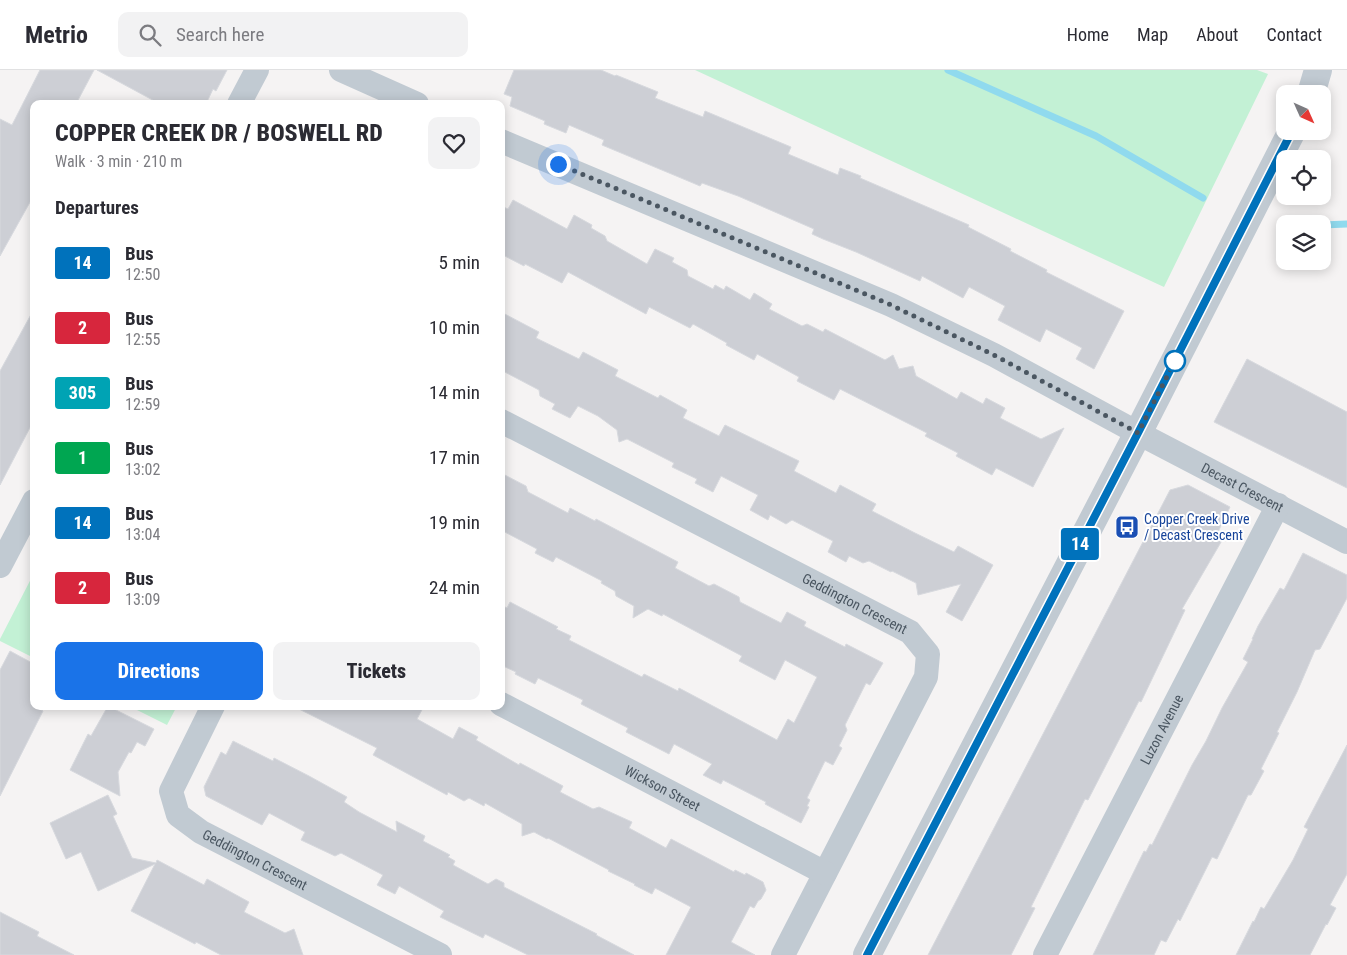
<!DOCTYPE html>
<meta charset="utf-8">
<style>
body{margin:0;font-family:"Roboto Condensed",sans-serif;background:#f2f2f3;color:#2b2b33;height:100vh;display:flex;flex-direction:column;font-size:19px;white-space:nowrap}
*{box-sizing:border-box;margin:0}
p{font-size:16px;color:#7c7c81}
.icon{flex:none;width:28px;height:28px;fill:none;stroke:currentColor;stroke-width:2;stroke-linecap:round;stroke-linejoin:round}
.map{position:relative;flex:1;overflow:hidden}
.drawer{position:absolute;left:30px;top:30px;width:475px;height:610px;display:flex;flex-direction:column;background:#fff;border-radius:10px;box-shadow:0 2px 12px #0003}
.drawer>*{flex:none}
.badge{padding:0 10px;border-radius:4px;font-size:18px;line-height:32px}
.needle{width:32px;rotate:135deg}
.buttons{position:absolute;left:1276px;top:15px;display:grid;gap:10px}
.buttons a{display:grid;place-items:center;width:55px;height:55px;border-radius:10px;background:#fff;box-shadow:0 2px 12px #0003;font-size:25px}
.you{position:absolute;width:25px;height:25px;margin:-12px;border:4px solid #fff;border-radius:50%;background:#1a73e8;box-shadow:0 0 0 8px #1a73e833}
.map>.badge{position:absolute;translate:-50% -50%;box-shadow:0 0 0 2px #fff}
h2{padding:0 25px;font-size:19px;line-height:45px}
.round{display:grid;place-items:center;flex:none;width:52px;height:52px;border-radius:10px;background:#f2f2f3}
.summary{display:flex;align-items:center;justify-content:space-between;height:85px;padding:0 25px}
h1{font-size:24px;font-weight:800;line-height:38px}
.button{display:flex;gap:10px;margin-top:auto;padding:10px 25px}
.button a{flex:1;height:58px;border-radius:10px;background:#1a73e8;color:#fff;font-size:20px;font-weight:800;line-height:58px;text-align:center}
.button a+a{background:#f2f2f3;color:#2b2b33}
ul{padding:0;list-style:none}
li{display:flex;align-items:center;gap:15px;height:65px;padding:0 25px}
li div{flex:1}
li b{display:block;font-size:19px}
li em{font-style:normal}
li .badge{min-width:55px;font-weight:700;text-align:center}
header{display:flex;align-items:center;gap:30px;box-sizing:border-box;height:70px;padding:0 25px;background:#fff;border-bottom:1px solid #e1e1e2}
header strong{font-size:24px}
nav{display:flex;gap:28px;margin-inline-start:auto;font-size:18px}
.search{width:350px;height:45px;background:#f2f2f3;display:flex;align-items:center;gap:12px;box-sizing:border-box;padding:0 18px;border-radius:10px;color:#7c7c81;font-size:19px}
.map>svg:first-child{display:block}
.green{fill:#c3f1d5}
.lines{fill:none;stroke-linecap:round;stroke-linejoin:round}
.stream{stroke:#90daee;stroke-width:7}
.building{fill:#cdcfd5;stroke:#d7d9de}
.minor{stroke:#c1cad2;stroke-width:24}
.tertiary{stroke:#c1cad2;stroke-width:28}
.line-casing{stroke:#fff;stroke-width:11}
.line{stroke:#0072bc;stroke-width:8}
.walk{stroke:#4a5661;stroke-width:5;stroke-dasharray:0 9}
.stop-dot{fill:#fff;stroke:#0072bc;stroke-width:2.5}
.labels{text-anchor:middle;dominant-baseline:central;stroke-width:4;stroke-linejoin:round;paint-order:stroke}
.street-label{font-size:14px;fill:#4a5661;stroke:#fff}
.transit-label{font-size:14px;fill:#164399;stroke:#fff;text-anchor:start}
</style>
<header>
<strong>Metrio</strong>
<div class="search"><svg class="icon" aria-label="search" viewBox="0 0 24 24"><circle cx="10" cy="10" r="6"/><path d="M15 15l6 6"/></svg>Search here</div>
<nav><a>Home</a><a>Map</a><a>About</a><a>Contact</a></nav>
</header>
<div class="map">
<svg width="1347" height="885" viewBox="0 0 1347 885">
<rect width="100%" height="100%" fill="#f5f3f3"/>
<path class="green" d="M695,0H1257L1268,4L1164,217Z
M34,503V588L0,571V569Z
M129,636H177L167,655Z"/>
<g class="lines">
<path class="stream" d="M948,0L1096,66L1203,128
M1322,155L1347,154"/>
</g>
<path class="building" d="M40,0H94L76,34H34V125L0,186V49L12,55Z
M97,0H227L216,21L213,19L206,34H160Z
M514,0H601L615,6L616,5L658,22L655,28L703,47L705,41L791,77L788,84L838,105L840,98L861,106L860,108L969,155L968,157L1011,179L1010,181L1047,200L1046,202L1124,241L1094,299L1076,289L1082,278L1046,259L1040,272L998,250L1005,236L969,217L963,228L922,206L920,211L856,182L823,169L812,164L814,159L738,126L702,113L700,116L693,113L602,75L604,70L569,55L566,63L544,54L545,51L510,36L512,27L504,24Z
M513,130L567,159L574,145L592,155L591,158L605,166L607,171L647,194L655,179L674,188L672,192L687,200L688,206L713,219L715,215L724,220L726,216L750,230L754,223L772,234L769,239L802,256L807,254L823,262L825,259L885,290L893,285L899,299L913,296L916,306L957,329L961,322L983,334L986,328L1005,338L1000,348L1041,369L1064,358L1033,417L996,398L992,405L956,386L958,383L925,366L927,363L840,319L834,330L797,311L799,307L757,284L754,290L726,275L727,273L693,254L690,258L649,237L646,244L568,202L562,213L525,194L524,196L501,184V136L508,139Z
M34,239V350L0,415V301Z
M501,242L539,262L536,268L579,289L583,282L618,300L615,306L658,328L660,325L687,340L683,348L719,366L725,355L799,391L794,401L836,423L840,415L876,434L872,441L915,463L954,482L958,476L993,495L962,551L946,542L961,514L918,525L916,513L892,501L891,502L869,491L863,493L849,486L846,492L828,482L833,471L792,450L786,454L770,445L768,450L750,440L758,425L721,406L713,422L695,413L697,409L672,397L674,393L627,369L619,372L617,360L598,346L578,336L570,348L552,339L555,334L540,326L539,320L501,300Z
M1247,289L1347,342V418L1214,352Z
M501,403L526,416L528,422L568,443L570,438L595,451L596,449L678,492L675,498L709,516L714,514L739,527L740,532L781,553L787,542L806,552L804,556L845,577L846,574L883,593L870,615L866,613L845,655L847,660L839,676L842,678L833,695L825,691L807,728L810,730L807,736L809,737L801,753L765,734L766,732L723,710L721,714L703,705L712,694L674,674L669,684L626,662L628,658L581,634L583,630L538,608L535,614L515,604L516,602L501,595V535L507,538L510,532L558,557L556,559L571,566L569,570L642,607L644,604L678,621L679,618L777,670L788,649L794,653L817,607L785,590L775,610L739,591L742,586L663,544L662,546L648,539L633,548L634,536L616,526L615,521L601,513L602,511L556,487L553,492L535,483L537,479L501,460Z
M1188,415L1230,437L1217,464L1224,467L1182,539L1185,540L1141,632L1139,631L1088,730L1085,729L1031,837L1035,838L1011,885H928L1170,420Z
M1303,483L1347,505V528L1320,579L1315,580L1297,622L1277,662L1279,663L1261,699L1264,701L1251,725H1248L1217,789L1212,787L1180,851L1178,849L1166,872L1161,870L1154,885H1093L1144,781L1146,782L1150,774L1152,775L1192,695L1206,671L1222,638L1248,592L1243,589L1253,569H1252L1258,556L1280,518L1284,520Z
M10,581L34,594V636L43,641L0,726V600Z
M108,636L154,659L145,676L137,672L131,683L129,682L118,702L120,726L70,700L88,664L91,666Z
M293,636H424L417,649L453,669L459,657L478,667L476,670L519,695L520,693L563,716L560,722L593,739L599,737L632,752L629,758L666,778L671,769L734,802L735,800L745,805L746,803L763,812L766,820L761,829L758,831L754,838L750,836L731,872L755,885H666L691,837L655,818L652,824L634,815L635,814L608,801L609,800L548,768L547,769L534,762L522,766V754L485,733L484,736L469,728L464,731L448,722L447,725L373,685L377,678Z
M233,671L273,691L274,688L309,706L347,727L344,732L359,742L397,762L396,751L425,766L423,771L450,785L448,787L455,791L453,795L488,814L496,809L504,813V817L597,864L596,865L634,885H528L485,864L483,868L440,847L444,841L399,816L395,824L377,815L383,805L341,783L335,786L301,770L305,762L269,743L262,755L206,726L204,717L221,682L226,685Z
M1347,675V804L1330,835L1336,838L1327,855L1326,854L1310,885H1236L1253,851L1254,852L1261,837L1264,839L1293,790L1308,759L1304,757Z
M108,725L117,744L113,746L132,788L156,793L157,790L204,815L207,809L249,832L244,842L285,863L294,859L303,885H221L196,872L195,874L131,841L155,794L98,821L81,782L66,789L50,753Z
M0,842L39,862L37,866L74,885H0Z"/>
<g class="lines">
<g class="minor">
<path d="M341,0L417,34"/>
<path d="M239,34L257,0"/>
<path id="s1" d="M501,71L891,235L994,285L1138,363L1347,472"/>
<path id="s2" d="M501,351L910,562L928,584L926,607L783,885"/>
<path d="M0,496L34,431"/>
<path id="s3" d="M501,634L825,803"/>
<path id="s4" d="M213,636L171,721L178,745L201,762L440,885"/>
<path id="s5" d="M1045,885L1278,435"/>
</g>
<path class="tertiary" d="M1311,24L1318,0
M867,885L1138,363L1292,61"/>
</g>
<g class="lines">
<g class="line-casing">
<path id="line" d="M867,885L1138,363L1292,61"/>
</g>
<use href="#line" class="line"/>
<path class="walk" d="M558,94L891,235L994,285L1138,363L1175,291"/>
</g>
<defs>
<g id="bus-square" transform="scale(1.25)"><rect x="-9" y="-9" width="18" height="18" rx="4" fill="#1a4fb4" stroke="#fff"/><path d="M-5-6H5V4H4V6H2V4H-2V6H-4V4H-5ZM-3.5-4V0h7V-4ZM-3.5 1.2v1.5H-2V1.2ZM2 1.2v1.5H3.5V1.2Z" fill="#fff"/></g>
</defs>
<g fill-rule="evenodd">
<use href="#bus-square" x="1127" y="457"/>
</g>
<circle class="stop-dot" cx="1175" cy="291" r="10"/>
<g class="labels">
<g class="street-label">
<text stroke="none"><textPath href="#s1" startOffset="819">Decast Crescent</textPath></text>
<text stroke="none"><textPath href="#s2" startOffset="398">Geddington Crescent</textPath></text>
<text stroke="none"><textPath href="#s5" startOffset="254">Luzon Avenue</textPath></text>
<text stroke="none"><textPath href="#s3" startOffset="182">Wickson Street</textPath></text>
<text stroke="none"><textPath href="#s4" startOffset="209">Geddington Crescent</textPath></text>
</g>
<g class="transit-label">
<text x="1144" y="449">Copper Creek Drive<tspan x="1144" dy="16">/ Decast Crescent</tspan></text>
</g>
</g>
</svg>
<div class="buttons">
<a><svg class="needle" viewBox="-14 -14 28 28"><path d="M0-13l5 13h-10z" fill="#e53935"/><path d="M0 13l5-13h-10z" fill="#7c7c81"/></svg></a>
<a><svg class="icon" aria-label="locate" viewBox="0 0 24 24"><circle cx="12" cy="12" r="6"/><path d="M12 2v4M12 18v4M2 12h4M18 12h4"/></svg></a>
<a><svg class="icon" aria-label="layers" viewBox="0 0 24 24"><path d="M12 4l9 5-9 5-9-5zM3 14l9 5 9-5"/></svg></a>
</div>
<div class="you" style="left:558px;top:94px"></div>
<b class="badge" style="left:1080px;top:474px;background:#0072bc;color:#fff">14</b>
<section class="drawer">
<div class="summary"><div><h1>COPPER CREEK DR / BOSWELL RD</h1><p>Walk · 3 min · 210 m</p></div><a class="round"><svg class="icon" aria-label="heart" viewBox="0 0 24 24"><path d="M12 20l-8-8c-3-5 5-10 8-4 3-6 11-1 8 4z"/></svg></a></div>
<h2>Departures</h2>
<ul>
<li><span class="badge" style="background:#0072bc;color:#fff">14</span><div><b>Bus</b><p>12:50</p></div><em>5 min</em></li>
<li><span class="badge" style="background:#d7263d;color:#fff">2</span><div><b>Bus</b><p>12:55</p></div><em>10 min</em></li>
<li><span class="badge" style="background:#00a3b4;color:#fff">305</span><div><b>Bus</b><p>12:59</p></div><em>14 min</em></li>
<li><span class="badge" style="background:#00a651;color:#fff">1</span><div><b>Bus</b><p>13:02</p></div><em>17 min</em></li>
<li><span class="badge" style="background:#0072bc;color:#fff">14</span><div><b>Bus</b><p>13:04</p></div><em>19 min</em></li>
<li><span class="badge" style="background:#d7263d;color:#fff">2</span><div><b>Bus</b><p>13:09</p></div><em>24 min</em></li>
</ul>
<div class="button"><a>Directions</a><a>Tickets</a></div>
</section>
</div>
